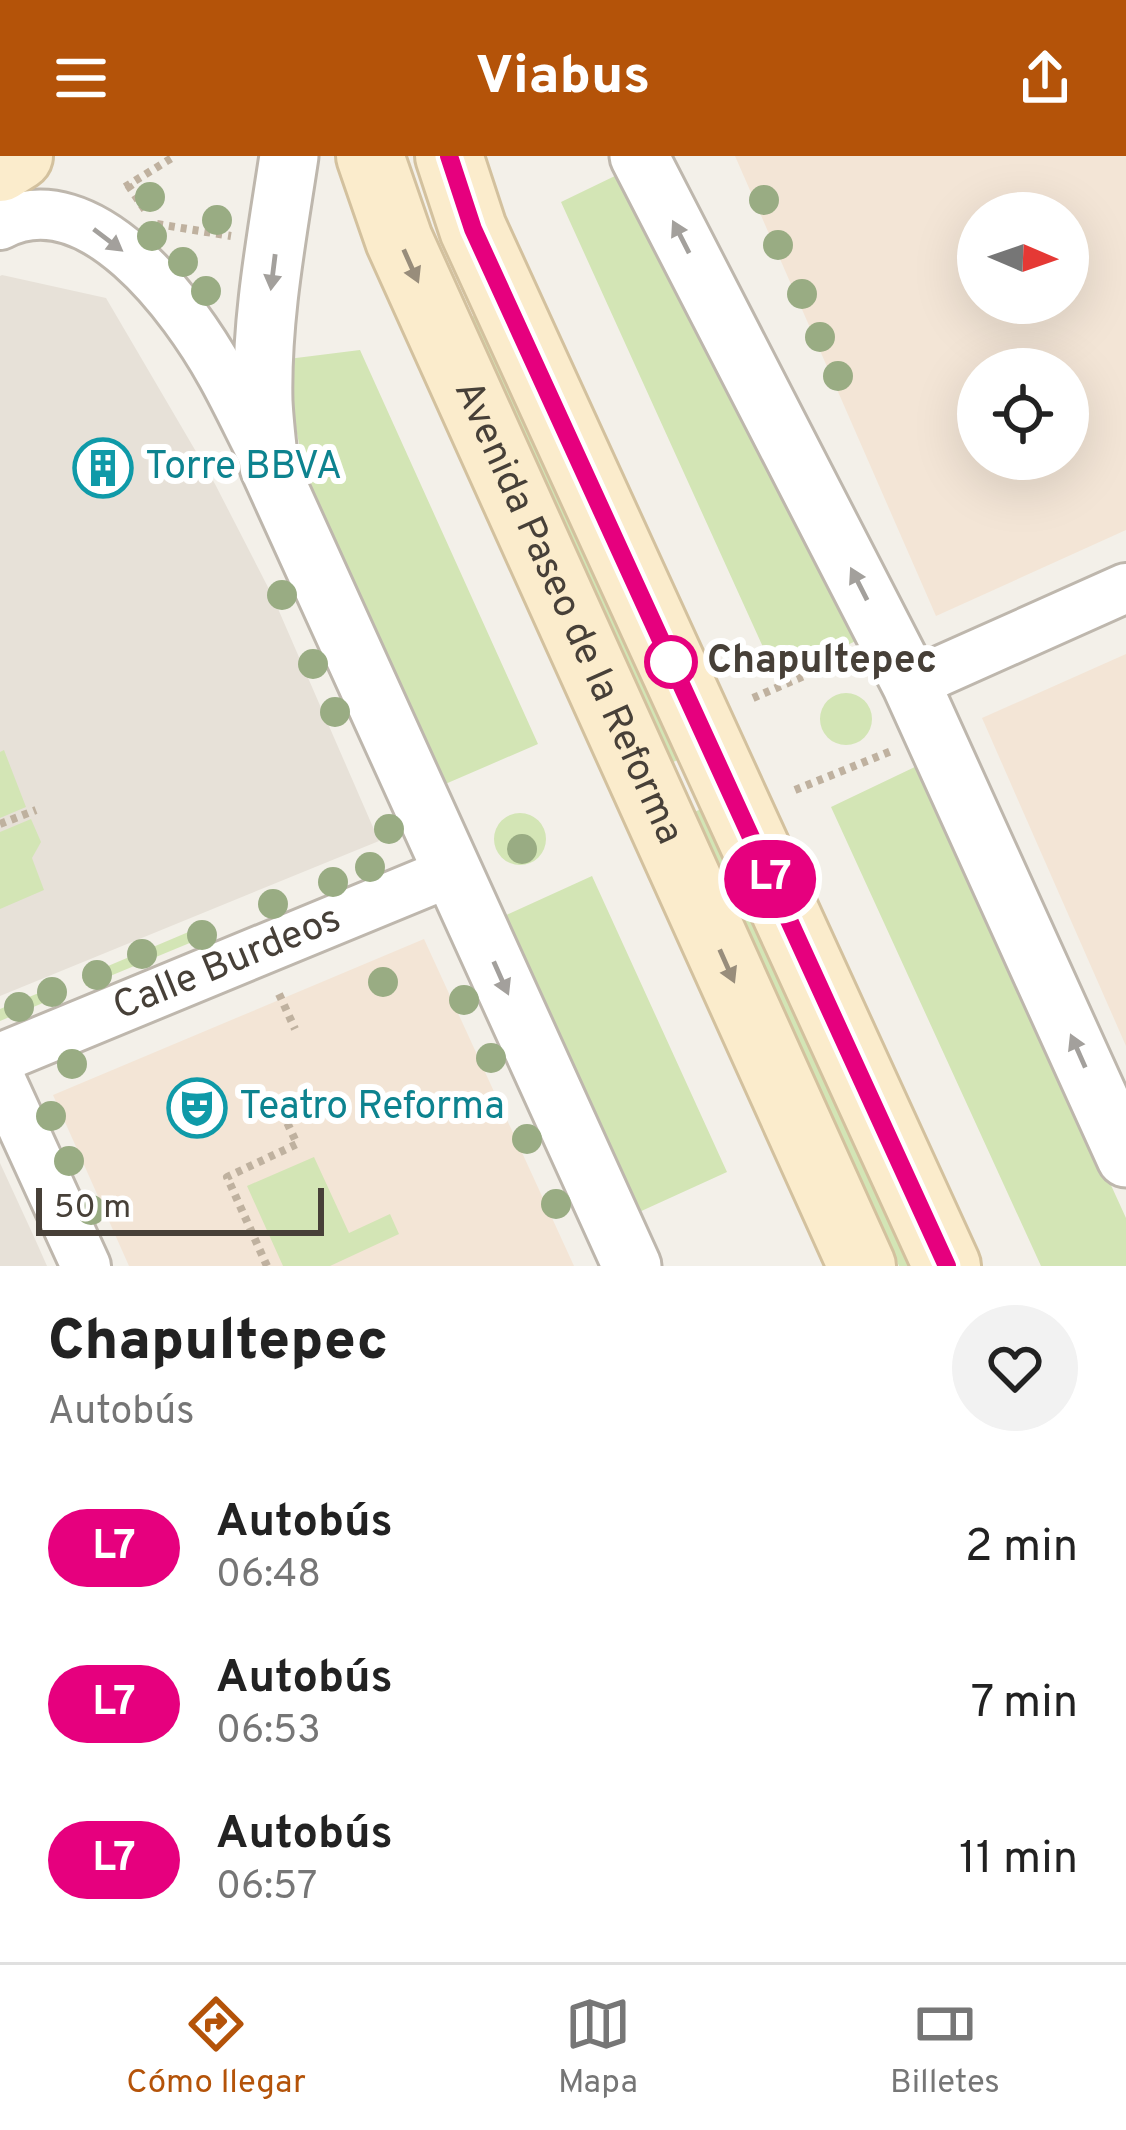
<!DOCTYPE html>
<html lang="es">
<meta charset="utf-8">
<style>
body{margin:0;font-family:Overpass,sans-serif;background:#f2f2f2;color:#222;height:100vh;display:flex;flex-direction:column;font-size:45px;white-space:nowrap}
*{box-sizing:border-box;margin:0}
p{font-size:39px;color:#767676}
.icon{flex:none;width:66px;height:66px;fill:none;stroke:currentColor;stroke-width:2;stroke-linecap:round;stroke-linejoin:round}
.map{position:relative;height:1110px;overflow:hidden}
.side{display:flex;flex-direction:column;background:#fff;flex:1}
.side>*{flex:none}
.badge{padding:0 24px;border-radius:39px;font-size:42px;line-height:78px}
.needle{width:78px;rotate:92deg}
.buttons{position:absolute;left:957px;top:36px;display:grid;gap:24px}
.buttons a{display:grid;place-items:center;width:132px;height:132px;border-radius:50%;background:#fff;box-shadow:0 12px 48px #0002;font-size:60px}
.scale{position:absolute;left:36px;bottom:30px;width:288px;box-sizing:border-box;padding-left:12px;border:6px solid #474038;border-top:0;font-size:33px;line-height:42px;white-space:nowrap;color:#474038;-webkit-text-stroke:9px #fff;paint-order:stroke}
.map>.badge{position:absolute;translate:-50% -50%;box-shadow:0 0 0 6px #fff}
.round{display:grid;place-items:center;flex:none;width:126px;height:126px;border-radius:63px;background:#f2f2f2}
.head{display:flex;align-items:center;justify-content:space-between;height:204px;padding:0 48px}
h1{font-size:57px;font-weight:800;line-height:90px}
ul{padding:0;list-style:none}
li{display:flex;align-items:center;gap:36px;height:156px;padding:0 48px}
li div{flex:1}
li b{display:block;font-size:45px}
li em{font-style:normal}
li .badge{min-width:132px;font-weight:700;text-align:center}
header{display:flex;justify-content:space-between;align-items:center;height:156px;padding:0 48px;background:#b45309;color:#fff;font-size:54px;font-weight:800}
.tabs{display:flex;justify-content:space-around;align-items:center;height:168px;border-top:3px solid #e0e0e0;background:#fff;font-size:33px;color:#767676}
.tabs a{display:grid;justify-items:center;gap:6px}
.tabs .active{color:#b45309}
.map>svg:first-child{display:block}
.residential{fill:#e7e1d8}
.commercial{fill:#f3e5d6;fill-rule:evenodd}
.green{fill:#d3e5b5}
.lines{fill:none;stroke-linecap:round;stroke-linejoin:round}
.minor-casing{stroke:#beb7ad;stroke-width:54}
.tertiary-casing{stroke:#beb7ad;stroke-width:63}
.secondary-casing{stroke:#d3c19e;stroke-width:72}
.path{stroke:#bfb19f;stroke-width:8;stroke-dasharray:6 6;stroke-linecap:butt}
.minor{stroke:#fff;stroke-width:48}
.tertiary{stroke:#fff;stroke-width:57}
.secondary{stroke:#fbeccc;stroke-width:66}
.tree{fill:#99ac83}
.oneway{fill:#a3a09c}
.oneway2{fill:#988d7b}
.line-casing{stroke:#fff;stroke-width:27}
.line{stroke:#e6007e;stroke-width:18}
.stop-dot{fill:#fff;stroke:#e6007e;stroke-width:6}
.labels{text-anchor:middle;dominant-baseline:central;stroke-width:12;stroke-linejoin:round;paint-order:stroke}
.culture-label{font-size:39px;fill:#0d838f;stroke:#fff;text-anchor:start}
.street-label{font-size:39px;fill:#474038;stroke:#fff}
.stop-label{font-size:39px;font-weight:bold;fill:#474038;stroke:#fff;text-anchor:start}
</style>
<header><svg class="icon" aria-label="menu" viewBox="0 0 24 24"><path d="M4 6h16M4 12h16M4 18h16"/></svg>Viabus<svg class="icon" aria-label="share" viewBox="0 0 24 24"><path d="M12 15V3M7 8l5-5 5 5M5 13v7h14v-7"/></svg></header>
<div class="map">
<svg width="1126" height="1110" viewBox="0 0 1126 1110">
<rect width="100%" height="100%" fill="#f3f0e9"/>
<path class="residential" d="M2,119L106,142L215,328L272,439L379,685L0,840V120Z
M0,1007L35,1083L47,1110H0Z"/>
<path class="commercial" d="M735,0H1126V374L936,460ZM978,57H1068V147H978ZM978,213H1068V303H978Z
M1126,498V890L982,562Z
M424,783L574,1110H129L53,939Z"/>
<path class="green" d="M619,18L860,483L777,522L561,46Z
M479,158L680,603L671,607L469,162Z
M360,194L538,588L443,629L317,351C299,302 292,255 288,203Z
M820 563a26 26 0 1 1 52 0a26 26 0 1 1-52 0Z
M4,594L26,651L0,662V596Z
M919,609L1126,1062V1110H1041L831,651Z
M701,653L910,1110H899L692,657Z
M494 683a26 26 0 1 1 52 0a26 26 0 1 1-52 0Z
M31,663L41,686L32,702L44,734L0,753V676Z
M592,720L727,1016L637,1057L502,761Z
M205,769L209,779L86,830L82,821Z
M58,829L62,839L0,865V853Z
M314,1001L349,1077L390,1058L399,1078L330,1110H283L247,1030Z"/>
<g class="lines">
<g class="minor-casing">
<g id="minor">
<path d="M0,69C90,21 185,152 222,219C237,246 250,274 264,301"/>
<path d="M911,528L1126,432"/>
<path id="s1" d="M0,902L453,715"/>
<path d="M0,922L86,1110"/>
</g>
</g>
<g class="tertiary-casing">
<path id="tertiary" d="M289,0C277,80 261,163 263,245C264,267 267,289 269,311L632,1110
M639,0L911,528L1126,1002"/>
</g>
<g class="secondary-casing">
<g id="secondary">
<path id="s2" d="M370,0L399,84L862,1110"/>
<path d="M449,0L473,73L947,1110"/>
<path d="M0,12L19,0"/>
</g>
</g>
<path class="path" d="M128,29L147,57
M125,31L175,0
M157,68L231,80
M753,542L846,502
M795,634L894,594
M0,668L36,654
M279,838L295,873
M267,1110L227,1021L297,988L279,949"/>
<use href="#minor" class="minor"/>
<use href="#tertiary" class="tertiary"/>
<use href="#secondary" class="secondary"/>
</g>
<g class="tree">
<circle cx="150" cy="41" r="15"/>
<circle cx="764" cy="44" r="15"/>
<circle cx="217" cy="64" r="15"/>
<circle cx="152" cy="80" r="15"/>
<circle cx="778" cy="89" r="15"/>
<circle cx="183" cy="106" r="15"/>
<circle cx="206" cy="135" r="15"/>
<circle cx="802" cy="138" r="15"/>
<circle cx="820" cy="181" r="15"/>
<circle cx="838" cy="220" r="15"/>
<circle cx="282" cy="439" r="15"/>
<circle cx="313" cy="508" r="15"/>
<circle cx="335" cy="556" r="15"/>
<circle cx="389" cy="673" r="15"/>
<circle cx="522" cy="693" r="15"/>
<circle cx="370" cy="711" r="15"/>
<circle cx="333" cy="726" r="15"/>
<circle cx="273" cy="748" r="15"/>
<circle cx="202" cy="779" r="15"/>
<circle cx="142" cy="798" r="15"/>
<circle cx="97" cy="819" r="15"/>
<circle cx="383" cy="826" r="15"/>
<circle cx="52" cy="836" r="15"/>
<circle cx="464" cy="844" r="15"/>
<circle cx="19" cy="851" r="15"/>
<circle cx="491" cy="902" r="15"/>
<circle cx="72" cy="908" r="15"/>
<circle cx="51" cy="960" r="15"/>
<circle cx="527" cy="983" r="15"/>
<circle cx="69" cy="1005" r="15"/>
<circle cx="556" cy="1048" r="15"/>
<circle cx="91" cy="1054" r="15"/>
</g>
<defs><path id="oneway-solid" d="M-6-.8H1V-3.2L6.5 0L1 3.2V.8H-6Z" transform="scale(3)"/></defs>
<g class="oneway">
<use href="#oneway-solid" transform="translate(681 81) rotate(-117)"/>
<use href="#oneway-solid" transform="translate(108 84) rotate(37)"/>
<use href="#oneway-solid" transform="translate(273 116) rotate(97)"/>
<use href="#oneway-solid" transform="translate(859 428) rotate(-117)"/>
<use href="#oneway-solid" transform="translate(501 822) rotate(66)"/>
<use href="#oneway-solid" transform="translate(1078 895) rotate(-114)"/>
</g>
<g class="oneway2">
<use href="#oneway-solid" transform="translate(411 110) rotate(66)"/>
<use href="#oneway-solid" transform="translate(727 810) rotate(66)"/>
</g>
<g class="lines">
<g class="line-casing">
<path id="line" d="M449,0L473,73L947,1110"/>
</g>
<use href="#line" class="line"/>
</g>
<defs>
<g id="building-ring" transform="scale(3)"><circle r="9.5" fill="#fff" stroke="#0f9aa8" stroke-width="1.5"/><path d="M-4-6H4V6H1V3H-1V6H-4ZM-2.5-4.3h1.7v1.8h-1.7ZM.8-4.3h1.7v1.8H.8ZM-2.5-1h1.7V.8h-1.7ZM.8-1h1.7V.8H.8Z" fill="#0f9aa8"/></g>
<g id="theatre-ring" transform="scale(3)"><circle r="9.5" fill="#fff" stroke="#0f9aa8" stroke-width="1.5"/><path d="M-5-5.5Q0-4 5-5.5V0Q5 5 0 6Q-5 5-5 0ZM-3.3-2.5H-1v1.5H-3.3ZM1-2.5H3.3v1.5H1ZM-2.8 1Q0 5.5 2.8 1Z" fill="#0f9aa8"/></g>
</defs>
<g fill-rule="evenodd">
<use href="#building-ring" x="103" y="312"/>
<use href="#theatre-ring" x="197" y="952"/>
</g>
<circle class="stop-dot" cx="671" cy="506" r="24"/>
<g class="labels">
<g class="culture-label">
<text x="145" y="312">Torre BBVA</text>
<text x="239" y="952">Teatro Reforma</text>
</g>
<g class="street-label">
<text stroke="none"><textPath href="#s2" startOffset="498">Avenida Paseo de la Reforma</textPath></text>
<text stroke="none"><textPath href="#s1" startOffset="246">Calle Burdeos</textPath></text>
</g>
<g class="stop-label">
<text x="707" y="506">Chapultepec</text>
</g>
</g>
</svg>
<div class="buttons">
<a><svg class="needle" viewBox="-14 -14 28 28"><path d="M0-13l5 13h-10z" fill="#e53935"/><path d="M0 13l5-13h-10z" fill="#767676"/></svg></a>
<a><svg class="icon" aria-label="locate" viewBox="0 0 24 24"><circle cx="12" cy="12" r="6"/><path d="M12 2v4M12 18v4M2 12h4M18 12h4"/></svg></a>
</div>
<div class="scale">50 m</div>
<b class="badge" style="left:770px;top:723px;background:#e6007e;color:#fff">L7</b>
</div>
<section class="side">
<div class="head"><div><h1>Chapultepec</h1><p>Autobús</p></div><a class="round"><svg class="icon" aria-label="heart" viewBox="0 0 24 24"><path d="M12 20l-8-8c-3-5 5-10 8-4 3-6 11-1 8 4z"/></svg></a></div>
<ul>
<li><span class="badge" style="background:#e6007e;color:#fff">L7</span><div><b>Autobús</b><p>06:48</p></div><em>2 min</em></li>
<li><span class="badge" style="background:#e6007e;color:#fff">L7</span><div><b>Autobús</b><p>06:53</p></div><em>7 min</em></li>
<li><span class="badge" style="background:#e6007e;color:#fff">L7</span><div><b>Autobús</b><p>06:57</p></div><em>11 min</em></li>
</ul>
</section>
<nav class="tabs">
<a class="active"><svg class="icon" aria-label="directions" viewBox="0 0 24 24"><path d="M12 3l9 9-9 9-9-9zM9 14v-3h6M13 9l2 2-2 2"/></svg>Cómo llegar</a>
<a><svg class="icon" aria-label="map" viewBox="0 0 24 24"><path d="M3 6l6-2 6 2 6-2v14l-6 2-6-2-6 2zM9 4v14M15 6v14"/></svg>Mapa</a>
<a><svg class="icon" aria-label="tickets" viewBox="0 0 24 24"><path d="M3 7h18v10H3zM15 7v10"/></svg>Billetes</a>
</nav>
